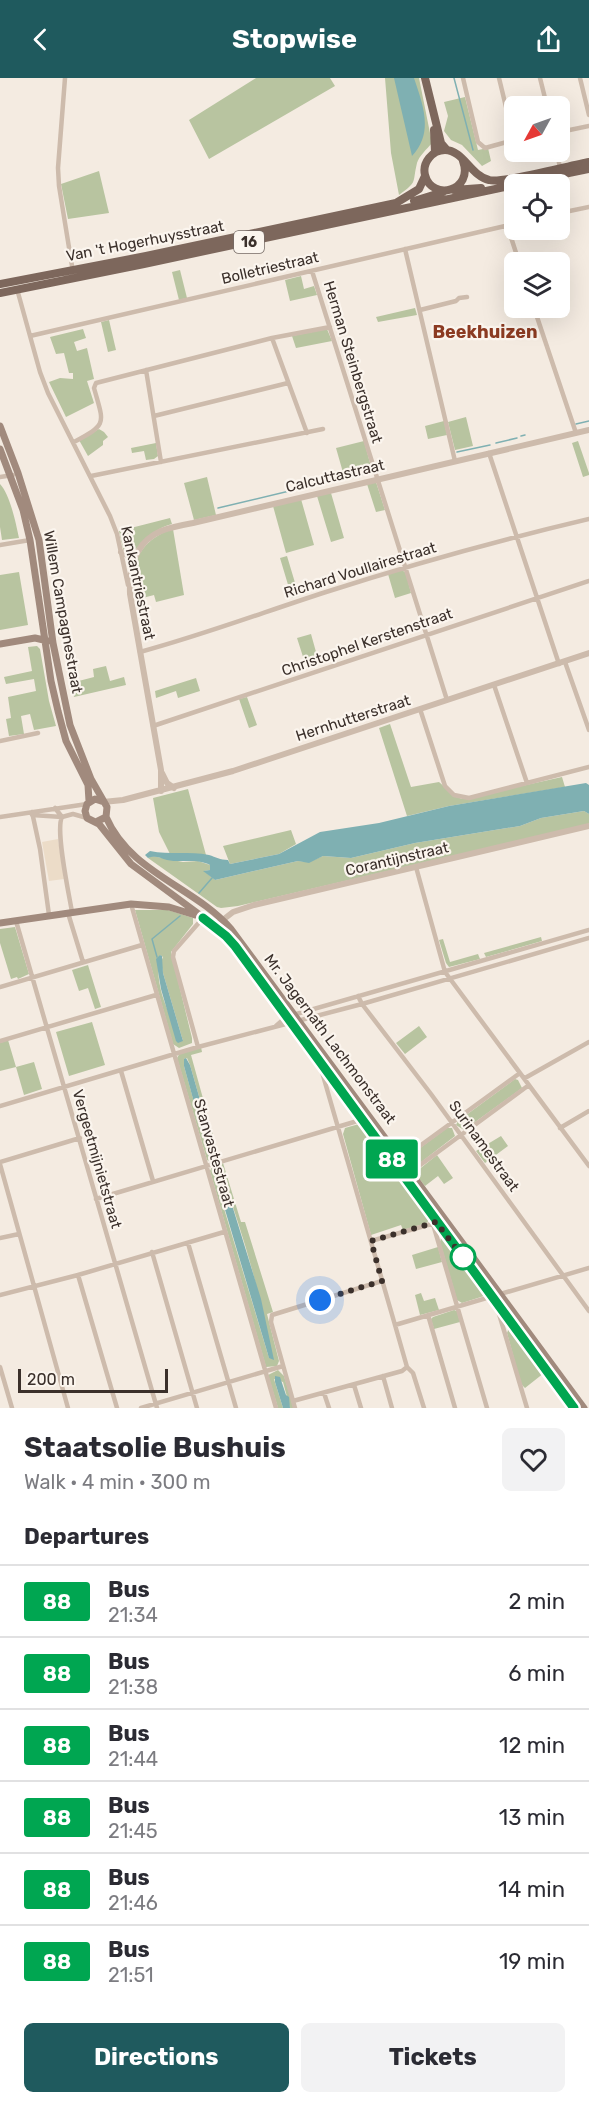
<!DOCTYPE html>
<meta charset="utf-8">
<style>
body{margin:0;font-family:Rubik,sans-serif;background:#f2f2f3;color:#2b2b33;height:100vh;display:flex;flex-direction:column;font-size:22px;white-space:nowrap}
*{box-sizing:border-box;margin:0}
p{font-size:20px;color:#7c7c81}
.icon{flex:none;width:33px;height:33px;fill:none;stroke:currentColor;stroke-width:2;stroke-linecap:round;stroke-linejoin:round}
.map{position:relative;height:1330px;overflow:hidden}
.drawer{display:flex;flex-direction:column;background:#fff;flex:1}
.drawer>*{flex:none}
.badge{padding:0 12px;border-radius:4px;font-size:21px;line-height:39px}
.needle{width:39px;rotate:230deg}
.fabs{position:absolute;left:504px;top:18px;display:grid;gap:12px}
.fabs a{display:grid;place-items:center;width:66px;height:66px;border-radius:9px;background:#fff;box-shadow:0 6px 24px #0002;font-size:30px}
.scale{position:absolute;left:18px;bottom:15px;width:150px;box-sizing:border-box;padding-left:6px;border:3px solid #3b302b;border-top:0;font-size:16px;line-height:21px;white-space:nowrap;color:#3b302b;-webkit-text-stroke:4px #fbf5ee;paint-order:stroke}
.you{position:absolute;width:30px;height:30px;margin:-15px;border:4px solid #fff;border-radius:50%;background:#1a73e8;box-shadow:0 0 0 9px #1a73e833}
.map>.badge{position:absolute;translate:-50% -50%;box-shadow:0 0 0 3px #fff}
h2{padding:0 24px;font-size:22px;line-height:54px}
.round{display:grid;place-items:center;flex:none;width:63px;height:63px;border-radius:9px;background:#f2f2f3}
.headline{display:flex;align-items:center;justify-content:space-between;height:102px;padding:0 24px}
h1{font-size:28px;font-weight:700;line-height:45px}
.action{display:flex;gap:12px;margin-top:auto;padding:12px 24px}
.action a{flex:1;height:69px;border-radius:9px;background:#1f5a5e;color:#fff;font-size:24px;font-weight:700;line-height:69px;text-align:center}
.action a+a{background:#f2f2f3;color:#2b2b33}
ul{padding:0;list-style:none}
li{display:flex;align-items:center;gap:18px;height:72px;padding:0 24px;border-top:2px solid #e1e1e2}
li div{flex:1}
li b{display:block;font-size:22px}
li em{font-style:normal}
li .badge{min-width:66px;font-weight:700;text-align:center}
header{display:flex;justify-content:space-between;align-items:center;height:78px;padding:0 24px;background:#1f5a5e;color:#fff;font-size:27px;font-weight:700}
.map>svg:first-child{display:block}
.green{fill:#b8c4a0;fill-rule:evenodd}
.plaza{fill:#ecdcc8}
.water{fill:#7fb0b2}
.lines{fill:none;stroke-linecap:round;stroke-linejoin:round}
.stream{stroke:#7fb0b2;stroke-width:1.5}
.minor{stroke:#cdbbac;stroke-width:4.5}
.tertiary{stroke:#cdbbac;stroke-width:6}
.secondary{stroke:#a18a7d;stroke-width:7}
.primary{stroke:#7d675c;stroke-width:8}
.line-casing{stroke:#fff;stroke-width:14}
.line{stroke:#00a651;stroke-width:9}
.walk{stroke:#3b302b;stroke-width:6;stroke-dasharray:0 10.8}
.stop-dot{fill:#fff;stroke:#00a651;stroke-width:3}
.labels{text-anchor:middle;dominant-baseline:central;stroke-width:4.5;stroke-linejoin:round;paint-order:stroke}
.shield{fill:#fbf5ee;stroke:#756b66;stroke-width:1.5}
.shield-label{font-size:14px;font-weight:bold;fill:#3b302b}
.street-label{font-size:15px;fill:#3b302b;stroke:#fbf5ee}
.quarter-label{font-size:18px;font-weight:bold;fill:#8c3b22;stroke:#fbf5ee}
</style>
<header><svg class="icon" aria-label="back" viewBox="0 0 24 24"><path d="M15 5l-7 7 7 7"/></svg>Stopwise<svg class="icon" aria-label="share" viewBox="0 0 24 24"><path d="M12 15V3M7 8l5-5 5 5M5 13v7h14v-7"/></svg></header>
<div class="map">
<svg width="589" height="1330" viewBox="0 0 589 1330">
<rect width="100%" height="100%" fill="#f4ebe1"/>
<path class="green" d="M256,0H330L335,8L209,81L189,42Z
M385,0H419L432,65C427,71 419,78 417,85C412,106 418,103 399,117L391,75Z
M465,19L478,72L488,70L491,83L482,88L462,67L451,62L444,53L448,38L444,24Z
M99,93L109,135L68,141L61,106Z
M180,192L187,220L179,222L172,194Z
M301,198L304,211L314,208L317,217L290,223L285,202Z
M415,230L417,237L378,244L376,239Z
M109,242L116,272L108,274L101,244Z
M83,251L86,260L74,264L77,273L87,270L94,301L87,303L94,325L66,339L49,304L60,300L73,301V295H69L64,275L56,276L50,259Z
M327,251L332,263L296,270L292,258Z
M466,339L473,368L455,372L448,344Z
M444,343L447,357L428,361L425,348Z
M99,351L104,354L108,359L103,363V367L88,378L79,362Z
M364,363L372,392L356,395L354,389L348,390L349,396L344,398L336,370Z
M578,363L589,395V397L583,399L572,365Z
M156,365L158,378L154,381L146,382L144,373L132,375L131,370Z
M207,399L216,437L194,442L184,405Z
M376,404L385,432L376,434L367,406Z
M0,406C10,416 16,446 19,460L2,462L0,449Z
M331,415L344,460L331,464L317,418Z
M301,421L314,467L286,475L273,428Z
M170,440L172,446C148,453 147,464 129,476L124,475L119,453Z
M173,451L184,517L156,524L154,517L135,522C127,489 140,461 173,451Z
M287,478L299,518L292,520L280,480Z
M402,492L406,495L411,515L395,520L388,496Z
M19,494L28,547L0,552V497Z
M311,556L318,581L305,585L297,560Z
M37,568L40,571L49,623L56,648L34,652L30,636L21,638L24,656L9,658L6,641L11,640L8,619L36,613L34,601L6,606L4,599L32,593L28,569Z
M106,588L110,603L124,599L126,607L74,619L71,605L94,599L93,591Z
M196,600L200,613L178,620L176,613L156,620L155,613Z
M247,619L257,647L249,650L239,621Z
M390,646L411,709L439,704L456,719L463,721L562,699L565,709L449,728L407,738L379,650Z
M188,711L206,777L170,776L159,754L153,720Z
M584,733L589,736V746L238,828L221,830L217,829L148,780L152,778L183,784L198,783L210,787V792L204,793L215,802L298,783L309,784L323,778L351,780L415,765L520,748L541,740Z
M291,752L296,766L279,776L230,786L223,768Z
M135,832H168L193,840V846L171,874L192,960V965L179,970L173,966ZM160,877L163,879L161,884L163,895L183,963C169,937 153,907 160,877Z
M15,849L29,896L18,901L17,899L11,901L0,865V851Z
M541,859L542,863L486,879L484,875Z
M443,861L450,884L478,876L480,881L449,889L446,885L439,862Z
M88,887L101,929L95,931L88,910L79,913L72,892Z
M92,944L105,987L69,998L56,954Z
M419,948L427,959L405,976L396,965Z
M8,962L16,989L34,984L42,1011L24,1017L16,989L0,993V965Z
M201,969L202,974L191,977L220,1082L211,1084L207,1082L177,980L180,975ZM187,980L190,987L215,1074L214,1078H209L184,988V981Z
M515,1001L518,1002L522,1010L464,1052L456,1047L458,1043Z
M359,1046H362L430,1139L427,1145L403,1152L401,1147L371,1157L343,1056L345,1050Z
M447,1050H452L455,1058L416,1088L411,1087L407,1082L408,1079Z
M501,1058L508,1068L485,1085L476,1073Z
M437,1077L453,1100L444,1106L438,1098L425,1108L417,1098V1093Z
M223,1085L241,1144H245L273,1234L267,1236L279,1283L277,1288L266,1289L210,1093L212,1089ZM219,1093L222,1096C242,1156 263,1217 269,1280L222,1124L215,1098Z
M444,1159L485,1214L484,1218L462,1225L457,1222L440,1164L441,1160Z
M438,1169L442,1184L416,1191L412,1177Z
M421,1215L424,1223L435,1220L439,1232L420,1237L415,1217Z
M454,1232L457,1233L460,1244L434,1251L431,1241L433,1239Z
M509,1250L514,1251L544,1295L525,1310L521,1306L507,1255Z
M278,1292L284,1298L294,1330H290L283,1304L274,1301L283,1330H278L268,1297Z"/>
<path class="plaza" d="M58,761L64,801L49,803L42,764Z"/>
<path class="water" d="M394,0H414C423,27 434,55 412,78Z
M586,705L589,707V736L584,733L541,740L520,748L415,765L351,780L323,778L309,785L298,783L215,802L203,793L210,792V787C197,780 181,785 167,782C160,780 155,777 148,780L145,777L150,773C169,777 190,773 209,777C216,779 220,782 228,782L230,786L279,776L320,754L379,745L449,728Z
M160,877L162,878L163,895L183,963L178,965L176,963L161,911L156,881Z
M186,980L190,987L215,1074L214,1078L209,1079L184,988V981Z
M219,1092L232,1127L261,1221L274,1282L269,1280L215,1098L216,1094Z
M275,1298L280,1299L286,1317L289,1319L290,1330H283L275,1304Z"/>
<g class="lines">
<path class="stream" d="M454,0L473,72
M576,346L589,343
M521,358L525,357
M496,365L517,360
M457,374L490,367
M346,400L369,395
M218,430L306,409
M199,815L212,800
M157,879L152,861L180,838"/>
<path class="minor" d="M65,0L58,90L59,108L73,194
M463,0L478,64L485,70L514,62
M499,0L514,62
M540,0L547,28
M580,0L589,37
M560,54L589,48
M557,74L560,90
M560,135L589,129
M507,147L519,184
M405,171L455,383
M312,193L447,622
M17,211L40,294L48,315L110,438L117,456L128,507
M534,230L576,355
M420,232L456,223L459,220L467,219
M30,258L514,146
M272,260L307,355
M146,292L161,384
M154,338L288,305
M74,364C108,346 104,346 94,310L96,305L272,260L330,249
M489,375L559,586
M91,398L323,351
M0,399L13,397
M0,467L30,462
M140,574C203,557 264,534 326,514C413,486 500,462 589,441
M565,584L589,652
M494,607L527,705
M420,631L445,708L454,717L469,720L589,689
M153,648L589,503
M0,663L38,655
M55,730L62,739C55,752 69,816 72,834
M32,734L40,771L49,837
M32,737L62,739L73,736L87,740
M0,739L87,726
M416,789L445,894L589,1088
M131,826L276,1330
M68,835L83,884
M16,843L157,1330
M0,909L142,867
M358,918L362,926L431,1016L589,1233
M276,948L286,939L589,852
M0,963L156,917
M198,969L173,879L174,873L203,840
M320,987L395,1247L407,1289L413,1295L424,1330
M121,993L153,1103
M525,1000L589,964
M0,1028L198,969L362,926L589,860
M560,1050L589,1033
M0,1084L80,1060
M0,1086L68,1330
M395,1086L520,995
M408,1096L529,1007
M96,1121L364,1041
M433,1146L487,1330
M0,1160L19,1156
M371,1163L435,1145
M188,1165L236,1330
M152,1174L197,1330
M78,1197L117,1330
M0,1217L78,1197L224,1154
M497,1229L527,1330
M428,1237L455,1330
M395,1247L589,1190
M0,1289L12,1330
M383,1298L392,1330
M354,1307L361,1330
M324,1315L329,1330
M293,1323L402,1293L407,1289
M141,1330L283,1288
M295,1330L271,1244L272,1237L382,1203"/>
<path class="tertiary" d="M121,474L130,478L136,475
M162,695L167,705L174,710
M161,713V692L130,516C129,491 135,464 161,453C171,449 182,447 193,445L589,352
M103,724L123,722L233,693L589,575
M215,848L233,834L254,827L589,748"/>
<path class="secondary" d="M0,348L18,395L39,462L53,565L70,647L91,701L107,729L106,739L96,744
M0,371L23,432L30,462L51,603L58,633L66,663L88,707L89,723
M0,566L35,560L48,563
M101,723L95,721L87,726L85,733L87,740L99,746L131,786L215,848L235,868L574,1330
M106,739C130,795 195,809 231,851L584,1330
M0,845L131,826L169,829L195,837"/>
<path class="primary" d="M425,0L441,65L447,72
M434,52L435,74
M463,83C474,113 432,124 425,97C422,85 432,72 445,72C463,72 471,98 489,102C503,106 571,87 589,84
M515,106L589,91
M454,112L481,110
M414,123L443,114
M0,206L146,178L396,125L419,111L425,98
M0,215L144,186L514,107"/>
</g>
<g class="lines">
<g class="line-casing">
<path id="line" d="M203,840L226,858L235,868L574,1330"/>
</g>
<use href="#line" class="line"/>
<path class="walk" d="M320,1222L382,1203L371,1163L436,1144L465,1182L463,1179"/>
</g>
<circle class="stop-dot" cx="463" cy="1179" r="12"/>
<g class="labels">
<rect class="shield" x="234" y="153" width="30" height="22" rx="4.5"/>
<g class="shield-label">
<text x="249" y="164">16</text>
</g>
<g class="street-label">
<text transform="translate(145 163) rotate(-11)">Van 't Hogerhuysstraat</text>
<text transform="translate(270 190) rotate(-13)">Bolletriestraat</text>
<text transform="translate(353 284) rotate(73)">Herman Steinbergstraat</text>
<text transform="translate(335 398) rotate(-13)">Calcuttastraat</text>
<text transform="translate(360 492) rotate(-17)">Richard Voullairestraat</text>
<text transform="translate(138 505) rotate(78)">Kankantriestraat</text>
<text transform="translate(63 534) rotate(80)">Willem Campagnestraat</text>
<text transform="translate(367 564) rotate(-19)">Christophel Kerstenstraat</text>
<text transform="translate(353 640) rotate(-18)">Hernhutterstraat</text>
<text transform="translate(397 781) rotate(-13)">Corantijnstraat</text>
<text transform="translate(330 961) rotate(53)">Mr. Jagernath Lachmonstraat</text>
<text transform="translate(484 1068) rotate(54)">Surinamestraat</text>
<text transform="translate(214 1075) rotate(74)">Stanvastestraat</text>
<text transform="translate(97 1081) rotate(74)">Vergeetmijnietstraat</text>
</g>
<g class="quarter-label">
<text x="485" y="254">Beekhuizen</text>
</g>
</g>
</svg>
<div class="fabs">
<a><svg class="needle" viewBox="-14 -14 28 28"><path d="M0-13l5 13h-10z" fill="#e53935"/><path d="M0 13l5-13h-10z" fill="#7c7c81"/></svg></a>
<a><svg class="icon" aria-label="locate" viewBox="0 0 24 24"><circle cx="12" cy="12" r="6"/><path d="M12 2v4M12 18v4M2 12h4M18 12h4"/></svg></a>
<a><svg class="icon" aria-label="layers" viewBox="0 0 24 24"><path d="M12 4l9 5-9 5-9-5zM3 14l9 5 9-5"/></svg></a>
</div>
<div class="scale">200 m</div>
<div class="you" style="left:320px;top:1222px"></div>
<b class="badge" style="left:392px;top:1081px;background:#00a651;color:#fff">88</b>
</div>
<section class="drawer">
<div class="headline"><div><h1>Staatsolie Bushuis</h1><p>Walk · 4 min · 300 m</p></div><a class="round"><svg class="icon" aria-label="heart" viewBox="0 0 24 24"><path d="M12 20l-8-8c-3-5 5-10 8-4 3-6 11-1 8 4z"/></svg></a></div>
<h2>Departures</h2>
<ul>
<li><span class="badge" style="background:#00a651;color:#fff">88</span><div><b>Bus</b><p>21:34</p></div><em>2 min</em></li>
<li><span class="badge" style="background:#00a651;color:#fff">88</span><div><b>Bus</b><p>21:38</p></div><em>6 min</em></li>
<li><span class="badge" style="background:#00a651;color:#fff">88</span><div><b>Bus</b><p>21:44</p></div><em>12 min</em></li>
<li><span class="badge" style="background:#00a651;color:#fff">88</span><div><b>Bus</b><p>21:45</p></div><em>13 min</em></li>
<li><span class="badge" style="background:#00a651;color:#fff">88</span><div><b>Bus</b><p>21:46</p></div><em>14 min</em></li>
<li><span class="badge" style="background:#00a651;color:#fff">88</span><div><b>Bus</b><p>21:51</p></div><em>19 min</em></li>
</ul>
<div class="action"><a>Directions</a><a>Tickets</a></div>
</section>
